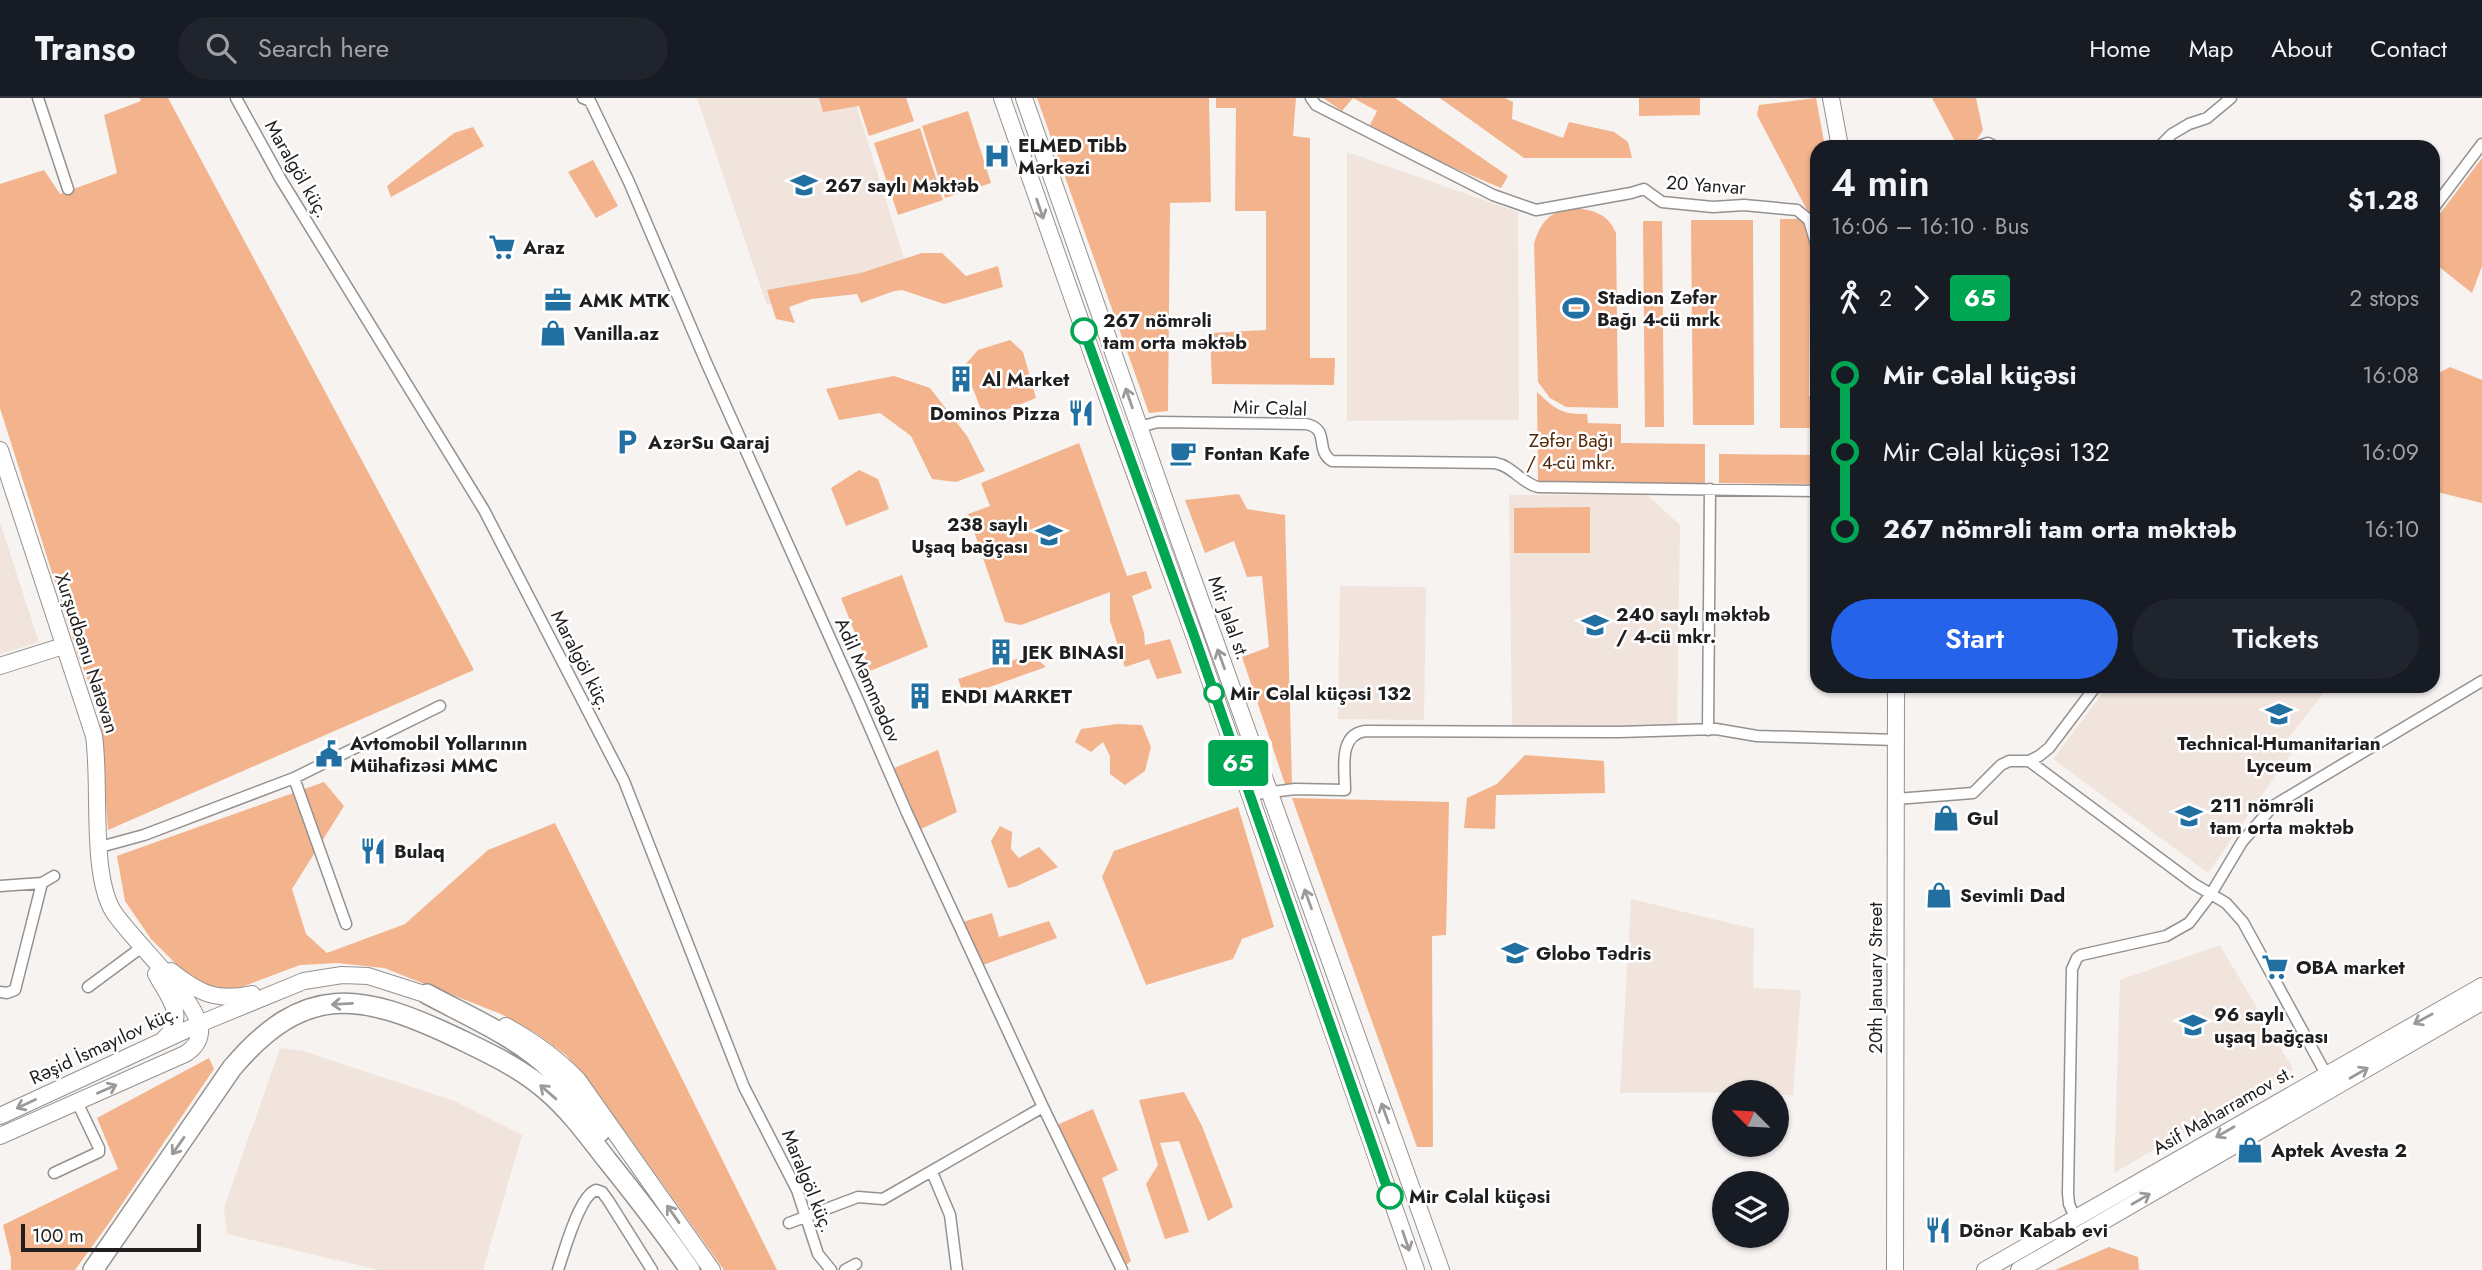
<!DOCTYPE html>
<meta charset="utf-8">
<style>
body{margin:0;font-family:Jost,sans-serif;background:#20242c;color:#f1f3f6;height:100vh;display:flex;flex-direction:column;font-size:26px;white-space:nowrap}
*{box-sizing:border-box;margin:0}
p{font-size:23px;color:#9ea1a6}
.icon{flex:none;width:38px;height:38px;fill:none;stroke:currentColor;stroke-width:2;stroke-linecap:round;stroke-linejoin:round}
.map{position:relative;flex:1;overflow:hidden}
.sheet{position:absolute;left:1810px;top:42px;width:630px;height:553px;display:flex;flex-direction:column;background:#171b24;border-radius:21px;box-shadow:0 2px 5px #0004}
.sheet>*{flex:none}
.badge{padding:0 14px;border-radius:5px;font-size:24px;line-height:46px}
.needle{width:46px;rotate:294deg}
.buttons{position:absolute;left:1712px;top:982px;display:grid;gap:14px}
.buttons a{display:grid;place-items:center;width:77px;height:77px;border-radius:50%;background:#171b24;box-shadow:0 2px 5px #0004;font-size:35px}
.scale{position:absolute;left:21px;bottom:18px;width:180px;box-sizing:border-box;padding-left:7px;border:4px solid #201e1e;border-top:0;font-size:19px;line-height:24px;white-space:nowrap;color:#201e1e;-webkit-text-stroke:5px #fff;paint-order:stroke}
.map>.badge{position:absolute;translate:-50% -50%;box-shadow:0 0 0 4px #fff}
.legs{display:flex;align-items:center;gap:10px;height:77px;padding:0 21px;font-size:23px}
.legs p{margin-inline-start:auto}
.summary{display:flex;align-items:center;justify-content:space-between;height:119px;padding:0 21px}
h1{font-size:38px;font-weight:600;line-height:52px}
.button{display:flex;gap:14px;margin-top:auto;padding:14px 21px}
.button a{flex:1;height:80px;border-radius:42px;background:#2563eb;color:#fff;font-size:28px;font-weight:600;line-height:80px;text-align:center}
.button a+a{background:#20242c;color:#f1f3f6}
ul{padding:0 21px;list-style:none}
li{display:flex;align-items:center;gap:24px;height:77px;font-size:26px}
li i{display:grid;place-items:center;width:10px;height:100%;margin:0 9px;background:currentColor}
li i::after{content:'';width:18px;height:18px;margin:-9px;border:5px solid;border-radius:50%;background:#171b24}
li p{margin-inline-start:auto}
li:first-child i{background:linear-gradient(#0000 50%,currentColor 0)}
li:last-child i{background:linear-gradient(currentColor 50%,#0000 0)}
header{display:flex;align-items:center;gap:42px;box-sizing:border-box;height:98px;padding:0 35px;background:#171b24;border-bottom:2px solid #363941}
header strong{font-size:33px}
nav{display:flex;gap:38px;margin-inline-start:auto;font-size:24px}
.search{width:490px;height:63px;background:#20242c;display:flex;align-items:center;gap:18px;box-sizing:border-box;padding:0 24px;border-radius:38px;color:#9ea1a6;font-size:26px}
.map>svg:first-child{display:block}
.built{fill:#f0e4dd}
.green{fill:#f2b38d}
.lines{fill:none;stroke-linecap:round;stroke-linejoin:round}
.street-casing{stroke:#95918f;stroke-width:13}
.secondary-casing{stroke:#95918f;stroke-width:18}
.highway-casing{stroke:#95918f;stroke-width:22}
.street{stroke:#fff;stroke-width:10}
.secondary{stroke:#fff;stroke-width:16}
.highway{stroke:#fff;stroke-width:19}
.oneway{stroke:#9b9a9a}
.line-1-casing{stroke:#fff;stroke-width:16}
.line-1{stroke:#00a651;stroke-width:10}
.stop-1-dot{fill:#fff;stroke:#00a651;stroke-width:3.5}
.labels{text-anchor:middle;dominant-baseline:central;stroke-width:5;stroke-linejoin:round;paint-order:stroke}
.poi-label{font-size:19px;font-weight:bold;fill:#201e1e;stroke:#fff;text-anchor:start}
.street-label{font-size:19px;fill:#201e1e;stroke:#fff}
.stop-label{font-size:19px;font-weight:bold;fill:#201e1e;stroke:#fff;text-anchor:start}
.park-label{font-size:19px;fill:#542909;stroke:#fff}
</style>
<header>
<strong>Transo</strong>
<div class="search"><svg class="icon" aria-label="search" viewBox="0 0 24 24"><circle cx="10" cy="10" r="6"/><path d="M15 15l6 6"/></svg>Search here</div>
<nav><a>Home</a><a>Map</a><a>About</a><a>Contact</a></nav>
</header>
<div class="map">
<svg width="2482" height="1172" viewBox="0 0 2482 1172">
<rect width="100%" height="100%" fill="#f7f3f0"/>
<path class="built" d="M697,0H854L908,173L767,207Z
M1347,54L1518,114L1519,322L1347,323Z
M1646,396L1680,427L1677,628H1512L1509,397Z
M0,425L39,544L0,556Z
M1340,488L1426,489L1424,622L1338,621Z
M2108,588H2329L2286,643L2295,650L2208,775L2053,661Z
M1631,801L1754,831L1753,890L1801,892L1793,997H1776V994L1620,995Z
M2220,847L2293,971L2114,1075L2120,882Z
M280,950L303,953L454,1003L522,1037L483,1172H378L227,1136L224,1110Z"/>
<path class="green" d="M140,0H168L474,572L108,732L99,611L78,557L0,310V86L44,72L60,96L117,75L104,17L141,3Z
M819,0H906L914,23L869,38L859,8L823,14Z
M1037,0H1209L1211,104L1170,105L1168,313L1149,315Z
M1216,0H1296L1293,38L1310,40V260H1335L1334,287L1212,286L1210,235L1266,232V113H1235L1236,10H1216Z
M1323,0H1395L1508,78L1501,90L1419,55L1370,27L1377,13L1353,0L1342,13Z
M1440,0H1505L1513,4L1512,21L1563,40L1569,24L1614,34L1628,44L1632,60H1524Z
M1639,0H1700V17L1639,18Z
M1816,0L1825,49H1816V182L1810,185L1809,298L1816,299V330H1780V121H1805L1808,114L1757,17L1759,7Z
M1932,0H1976L1983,32C1976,43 1973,49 1958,49Z
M968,13L991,85L945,100L922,28Z
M473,29L484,48L391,99L387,88L454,35Z
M920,30L943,102L898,117L874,45Z
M2482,60V168L2472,195L2433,164V125Z
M593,62L618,108L596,120L568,74Z
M1571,110C1591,111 1608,115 1616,135L1618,310L1566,309L1550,300L1538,284L1534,146C1540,125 1549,114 1571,110Z
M1691,122H1753L1754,327H1693Z
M1643,123H1662L1664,329H1645Z
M922,155H942L966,178L998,168L1003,189L944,206L902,192L894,193L861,205L857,196L811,201L789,209L795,225L776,221L767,192L861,175Z
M1010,242L1023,254L1036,300L993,317L982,314L964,268L978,252Z
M2450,269L2482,282V405L2433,393V278Z
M894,278L930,290L967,338L985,373L956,384L932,381L911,338L880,315L839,322L826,291Z
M1537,294C1555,311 1562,317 1587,316L1588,325L1621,326V345L1705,346V385H1538Z
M1079,345L1127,478L1146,473L1152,490L1132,498L1144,535L1145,547L1170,541L1182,575L1157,581L1149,561L1125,569L1110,523V494L1021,527L1005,524L968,416L990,408L981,385Z
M1719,356L1816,357V386L1719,385Z
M859,372L878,381L889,411L846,428L831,390Z
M1239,396L1247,411L1285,417L1292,686H1285L1242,559L1269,549L1262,478L1247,479L1234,443L1205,455L1185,402Z
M1590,409V455H1514V410Z
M902,477L928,549L870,573L841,500Z
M1031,556L1046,569L964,598L958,581Z
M1117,626L1142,627L1151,649L1145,673L1125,687L1110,676V658L1103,644L1091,654L1075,644L1081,631Z
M938,652L957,714L921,731L894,670Z
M1525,657L1604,663L1605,695L1496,697L1495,731L1464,730L1467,700L1497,686Z
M324,684L344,708L292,791L306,836L327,855L405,826L488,752L555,725L777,1172H724L587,980L566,957L537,936L501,916L384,870L337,865L300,867L239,890L216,891L194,884L151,841L125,803L117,758Z
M1292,700L1449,704L1446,837L1432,838L1433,1049H1417Z
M1238,709L1274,829L1242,841L1233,861L1146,887L1102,779L1114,753Z
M1000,728L1012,734L1011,751L1019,760L1039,749L1058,769L1017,788L1008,790L991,743Z
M992,815L999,839L1049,823L1057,840L983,867L963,824Z
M209,960L214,971L109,1125L75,1172H11V1160L3,1127L118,1071L97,1020Z
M1184,994L1202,1028L1233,1109L1208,1123L1179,1043L1160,1045L1189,1134L1165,1141L1146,1086L1158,1067L1139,1002Z
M1093,1011L1118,1072L1102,1080L1131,1163L1126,1167L1057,1027Z
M2109,1149L2138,1159L2139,1172H2055Z"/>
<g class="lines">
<g class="street-casing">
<path id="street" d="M38,0L68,91
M236,0L280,80L484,412L624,683L744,989L797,1092L818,1156L831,1172
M583,0L590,3L629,84L706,264L857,600L907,715L1043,1009L1122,1172
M1311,0L1316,7L1493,97L1536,112L1631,95L1644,91L1662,104L1713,109L1744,107L1797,112L1809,122L1816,146
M1976,49L1988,45L1996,49
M2159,49L2172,36L2189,26L2207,20L2231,0
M2432,112L2482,46
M1139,329L1158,324L1306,326C1331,331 1314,352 1332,363L1495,365C1513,368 1521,385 1538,389L1816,393
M1708,632L1710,391
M2029,663L2194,786L2226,805L2243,824L2326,976
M294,680L346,826
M1249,697L1295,691L1345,692C1345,671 1338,637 1365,633L1619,634L1716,631L1757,638L1897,642
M1896,701L1973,695L2001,667L2009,663H2029L2039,658L2049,650L2096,588
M100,749L144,737L294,680L440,608
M0,788L42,785
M88,889L142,849
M0,894L7,895L15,892L42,785L54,778
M932,1074L950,1117L957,1172
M54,1075L99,1054V1050L77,1004
M2076,1121L2069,1106L2068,1095L2072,871L2077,860L2081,857L2166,838L2189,825L2211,796L2242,744L2273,708L2482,583
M789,1125L858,1099L883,1101L1043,1009
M558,1172C564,1154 579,1098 596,1092L602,1094L608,1102L652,1172
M845,1172L856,1166"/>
</g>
<g class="secondary-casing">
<path id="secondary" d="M1002,0L1119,332L1195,540L1416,1172
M1024,0L1175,431L1441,1172
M1831,0L1840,49
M0,352L94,638C101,686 90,775 113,813C131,842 202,904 200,935C199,944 193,951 185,956L0,1038
M0,568L63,548
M171,873C199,895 216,904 252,896
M156,876C169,900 188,919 164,941
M506,928C533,943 557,960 578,982L712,1172
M0,1018L199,926L304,883L342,877L368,878L437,900
M1895,1172L1896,588
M1985,1172L2482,888
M2019,1172L2482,904"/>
</g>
<g class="highway-casing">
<path id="highway" d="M427,896C468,918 515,938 549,970C569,989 585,1011 600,1034
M93,1172L232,970C304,885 359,894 453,938C486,954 520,969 548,994C571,1014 589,1039 607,1062C636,1098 664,1134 690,1172"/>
</g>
<use href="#street" class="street"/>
<use href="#secondary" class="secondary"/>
<use href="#highway" class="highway"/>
</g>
<defs><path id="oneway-shaft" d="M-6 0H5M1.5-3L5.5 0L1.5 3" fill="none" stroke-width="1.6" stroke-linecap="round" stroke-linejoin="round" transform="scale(1.75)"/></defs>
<g class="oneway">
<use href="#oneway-shaft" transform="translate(1040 111) rotate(71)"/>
<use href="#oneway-shaft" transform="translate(1129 300) rotate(-109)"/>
<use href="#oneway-shaft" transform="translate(1221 561) rotate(-110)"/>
<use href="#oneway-shaft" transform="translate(1308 801) rotate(-110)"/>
<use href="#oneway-shaft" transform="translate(342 906) rotate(177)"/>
<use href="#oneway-shaft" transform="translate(2423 921) rotate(151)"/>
<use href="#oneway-shaft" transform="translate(2359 975) rotate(-30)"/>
<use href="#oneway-shaft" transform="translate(107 991) rotate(-24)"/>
<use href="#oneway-shaft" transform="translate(548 994) rotate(-139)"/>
<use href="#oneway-shaft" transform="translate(26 1006) rotate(155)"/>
<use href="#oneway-shaft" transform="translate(1385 1015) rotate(-110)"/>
<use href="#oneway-shaft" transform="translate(2225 1034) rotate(150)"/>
<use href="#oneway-shaft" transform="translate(178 1048) rotate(125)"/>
<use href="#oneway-shaft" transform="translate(2141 1101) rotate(-30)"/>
<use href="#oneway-shaft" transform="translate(673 1116) rotate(-125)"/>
<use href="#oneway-shaft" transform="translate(1406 1143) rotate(71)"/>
</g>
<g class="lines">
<g class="line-1-casing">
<path id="line-1" d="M1084,233L1195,540L1390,1098"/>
</g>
<use href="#line-1" class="line-1"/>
</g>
<defs>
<g id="hospital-bare" transform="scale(2.1)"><path d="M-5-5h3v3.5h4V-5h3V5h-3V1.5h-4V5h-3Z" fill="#2270a2" stroke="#fff" stroke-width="2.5" paint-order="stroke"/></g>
<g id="school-bare" transform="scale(2.1)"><path d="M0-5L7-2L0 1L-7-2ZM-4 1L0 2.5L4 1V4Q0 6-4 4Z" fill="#2270a2" stroke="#fff" stroke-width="2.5" paint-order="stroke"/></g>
<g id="supermarket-bare" transform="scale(2.1)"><path d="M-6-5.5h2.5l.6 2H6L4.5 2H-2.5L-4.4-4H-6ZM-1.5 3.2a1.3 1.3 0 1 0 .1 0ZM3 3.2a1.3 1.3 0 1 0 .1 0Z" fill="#2270a2" stroke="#fff" stroke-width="2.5" paint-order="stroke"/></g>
<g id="office-bare" transform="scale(2.1)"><path d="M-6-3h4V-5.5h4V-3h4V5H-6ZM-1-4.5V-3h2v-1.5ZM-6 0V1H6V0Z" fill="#2270a2" stroke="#fff" stroke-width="2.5" paint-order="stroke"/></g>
<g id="stadium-bare" transform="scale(2.1)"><path d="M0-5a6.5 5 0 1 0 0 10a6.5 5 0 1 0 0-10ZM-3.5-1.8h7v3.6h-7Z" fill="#2270a2" stroke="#fff" stroke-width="2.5" paint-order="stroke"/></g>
<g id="shop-bare" transform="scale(2.1)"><path d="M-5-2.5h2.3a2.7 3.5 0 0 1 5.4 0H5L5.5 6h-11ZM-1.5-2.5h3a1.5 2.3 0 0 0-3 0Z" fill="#2270a2" stroke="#fff" stroke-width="2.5" paint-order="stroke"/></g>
<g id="building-bare" transform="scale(2.1)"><path d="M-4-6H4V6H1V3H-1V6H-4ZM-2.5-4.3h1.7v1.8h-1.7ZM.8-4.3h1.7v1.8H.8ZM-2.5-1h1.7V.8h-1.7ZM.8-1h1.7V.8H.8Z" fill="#2270a2" stroke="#fff" stroke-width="2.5" paint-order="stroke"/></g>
<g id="restaurant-bare" transform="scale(2.1)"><path d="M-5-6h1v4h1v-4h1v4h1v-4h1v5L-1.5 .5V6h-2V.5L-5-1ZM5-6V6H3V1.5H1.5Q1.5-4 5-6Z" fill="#2270a2" stroke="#fff" stroke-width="2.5" paint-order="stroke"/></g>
<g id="parking-bare" transform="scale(2.1)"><path d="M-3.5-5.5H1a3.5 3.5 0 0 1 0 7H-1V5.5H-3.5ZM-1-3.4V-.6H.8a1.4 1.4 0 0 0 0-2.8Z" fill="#2270a2" stroke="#fff" stroke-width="2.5" paint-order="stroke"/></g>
<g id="cafe-bare" transform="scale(2.1)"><path d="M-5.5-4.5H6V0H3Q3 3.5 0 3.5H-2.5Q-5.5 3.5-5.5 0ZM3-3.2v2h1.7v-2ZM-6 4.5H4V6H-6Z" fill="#2270a2" stroke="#fff" stroke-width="2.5" paint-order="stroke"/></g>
<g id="civic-bare" transform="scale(2.1)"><path d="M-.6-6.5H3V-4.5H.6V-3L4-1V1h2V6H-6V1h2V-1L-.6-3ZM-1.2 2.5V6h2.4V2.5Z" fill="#2270a2" stroke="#fff" stroke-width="2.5" paint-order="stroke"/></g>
<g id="university-bare" transform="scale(2.1)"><path d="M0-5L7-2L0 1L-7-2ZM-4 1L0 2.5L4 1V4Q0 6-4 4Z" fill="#2270a2" stroke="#fff" stroke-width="2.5" paint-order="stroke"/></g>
</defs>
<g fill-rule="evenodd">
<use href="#hospital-bare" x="997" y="58"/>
<use href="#school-bare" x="804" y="87"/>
<use href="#supermarket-bare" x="502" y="149"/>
<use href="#office-bare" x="558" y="202"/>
<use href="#stadium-bare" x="1576" y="210"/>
<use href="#shop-bare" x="553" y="235"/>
<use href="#building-bare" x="961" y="281"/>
<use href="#restaurant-bare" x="1081" y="315"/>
<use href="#parking-bare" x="627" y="344"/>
<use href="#cafe-bare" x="1183" y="355"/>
<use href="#school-bare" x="1049" y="437"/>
<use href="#school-bare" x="1595" y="527"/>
<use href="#building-bare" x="1001" y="554"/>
<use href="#building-bare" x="920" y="598"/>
<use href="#school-bare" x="2279" y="616"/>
<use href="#civic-bare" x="329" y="656"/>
<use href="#school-bare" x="2189" y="718"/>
<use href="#shop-bare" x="1946" y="720"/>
<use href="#restaurant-bare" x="373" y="753"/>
<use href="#shop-bare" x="1939" y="797"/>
<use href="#university-bare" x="1515" y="855"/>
<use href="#supermarket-bare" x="2275" y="869"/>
<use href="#school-bare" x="2193" y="927"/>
<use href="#shop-bare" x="2250" y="1052"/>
<use href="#restaurant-bare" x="1938" y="1132"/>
</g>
<g class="stop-1-dot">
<circle cx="1084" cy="233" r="12"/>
<circle cx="1214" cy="595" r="9"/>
<circle cx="1390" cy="1098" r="12"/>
</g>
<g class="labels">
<g class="poi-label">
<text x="1018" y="47">ELMED Tibb<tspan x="1018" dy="22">Mərkəzi</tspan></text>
<text x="825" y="87">267 saylı Məktəb</text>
<text x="523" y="149">Araz</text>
<text x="1597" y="199">Stadion Zəfər<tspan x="1597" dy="22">Bağı 4-cü mrk</tspan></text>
<text x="579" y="202">AMK MTK</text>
<text x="574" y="235">Vanilla.az</text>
<text x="982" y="281">Al Market</text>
<text x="1060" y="315" text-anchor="end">Dominos Pizza</text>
<text x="648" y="344">AzərSu Qaraj</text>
<text x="1204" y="355">Fontan Kafe</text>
<text x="1028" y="426" text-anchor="end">238 saylı<tspan x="1028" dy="22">Uşaq bağçası</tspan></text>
<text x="1616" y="516">240 saylı məktəb<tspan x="1616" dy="22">/ 4-cü mkr.</tspan></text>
<text x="1022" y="554">JEK BINASI</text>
<text x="941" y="598">ENDI MARKET</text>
<text x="350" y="645">Avtomobil Yollarının<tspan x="350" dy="22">Mühafizəsi MMC</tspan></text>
<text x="2279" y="645" text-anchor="middle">Technical-Humanitarian<tspan x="2279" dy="22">Lyceum</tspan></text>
<text x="2210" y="707">211 nömrəli<tspan x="2210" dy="22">tam orta məktəb</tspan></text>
<text x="1967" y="720">Gul</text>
<text x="394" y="753">Bulaq</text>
<text x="1960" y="797">Sevimli Dad</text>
<text x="1536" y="855">Globo Tədris</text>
<text x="2296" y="869">OBA market</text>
<text x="2214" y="916">96 saylı<tspan x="2214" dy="22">uşaq bağçası</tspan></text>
<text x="2271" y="1052">Aptek Avesta 2</text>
<text x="1959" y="1132">Dönər Kabab evi</text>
</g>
<g class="street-label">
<text transform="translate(297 71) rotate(60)">Maralgöl küç.</text>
<text transform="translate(1706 87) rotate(4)">20 Yanvar</text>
<text transform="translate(1270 310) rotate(2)">Mir Cəlal</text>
<text transform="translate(1229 520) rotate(70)">Mir Jalal st.</text>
<text transform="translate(87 555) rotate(72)">Xurşudbanu Natəvan</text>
<text transform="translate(581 562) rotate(63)">Maralgöl küç.</text>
<text transform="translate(868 582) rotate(66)">Adil Məmmədov</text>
<text transform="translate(1875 880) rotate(-90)">20th January Street</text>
<text transform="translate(104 947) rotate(-25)">Rəşid İsmayılov küç.</text>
<text transform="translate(2223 1012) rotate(-30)">Asif Maharramov st.</text>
<text transform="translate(808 1083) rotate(68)">Maralgöl küç.</text>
</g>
<g class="stop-label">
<text x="1103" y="222">267 nömrəli<tspan x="1103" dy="22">tam orta məktəb</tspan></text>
<text x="1230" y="595">Mir Cəlal küçəsi 132</text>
<text x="1409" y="1098">Mir Cəlal küçəsi</text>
</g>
<g class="park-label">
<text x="1571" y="342">Zəfər Bağı<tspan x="1571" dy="22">/ 4-cü mkr.</tspan></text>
</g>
</g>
</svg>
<div class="buttons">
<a><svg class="needle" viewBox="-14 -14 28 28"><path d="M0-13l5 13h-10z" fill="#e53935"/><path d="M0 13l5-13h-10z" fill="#9ea1a6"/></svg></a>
<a><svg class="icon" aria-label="layers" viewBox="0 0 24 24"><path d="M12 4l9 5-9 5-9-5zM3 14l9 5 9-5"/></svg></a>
</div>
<div class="scale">100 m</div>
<b class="badge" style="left:1238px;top:665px;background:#00a651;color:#fff">65</b>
<section class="sheet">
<div class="summary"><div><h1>4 min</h1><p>16:06 – 16:10 · Bus</p></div><b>$1.28</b></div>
<div class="legs"><svg class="icon" aria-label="walk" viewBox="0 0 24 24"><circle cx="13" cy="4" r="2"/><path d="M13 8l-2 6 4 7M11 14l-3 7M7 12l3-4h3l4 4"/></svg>2<svg class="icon" aria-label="forward" viewBox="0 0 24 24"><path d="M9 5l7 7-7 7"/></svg><b class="badge" style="background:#00a651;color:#fff">65</b><p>2 stops</p></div>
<ul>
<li><i style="color:#00a651"></i><b>Mir Cəlal küçəsi</b><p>16:08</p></li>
<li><i style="color:#00a651"></i><span>Mir Cəlal küçəsi 132</span><p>16:09</p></li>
<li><i style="color:#00a651"></i><b>267 nömrəli tam orta məktəb</b><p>16:10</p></li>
</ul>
<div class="button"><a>Start</a><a>Tickets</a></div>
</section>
</div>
